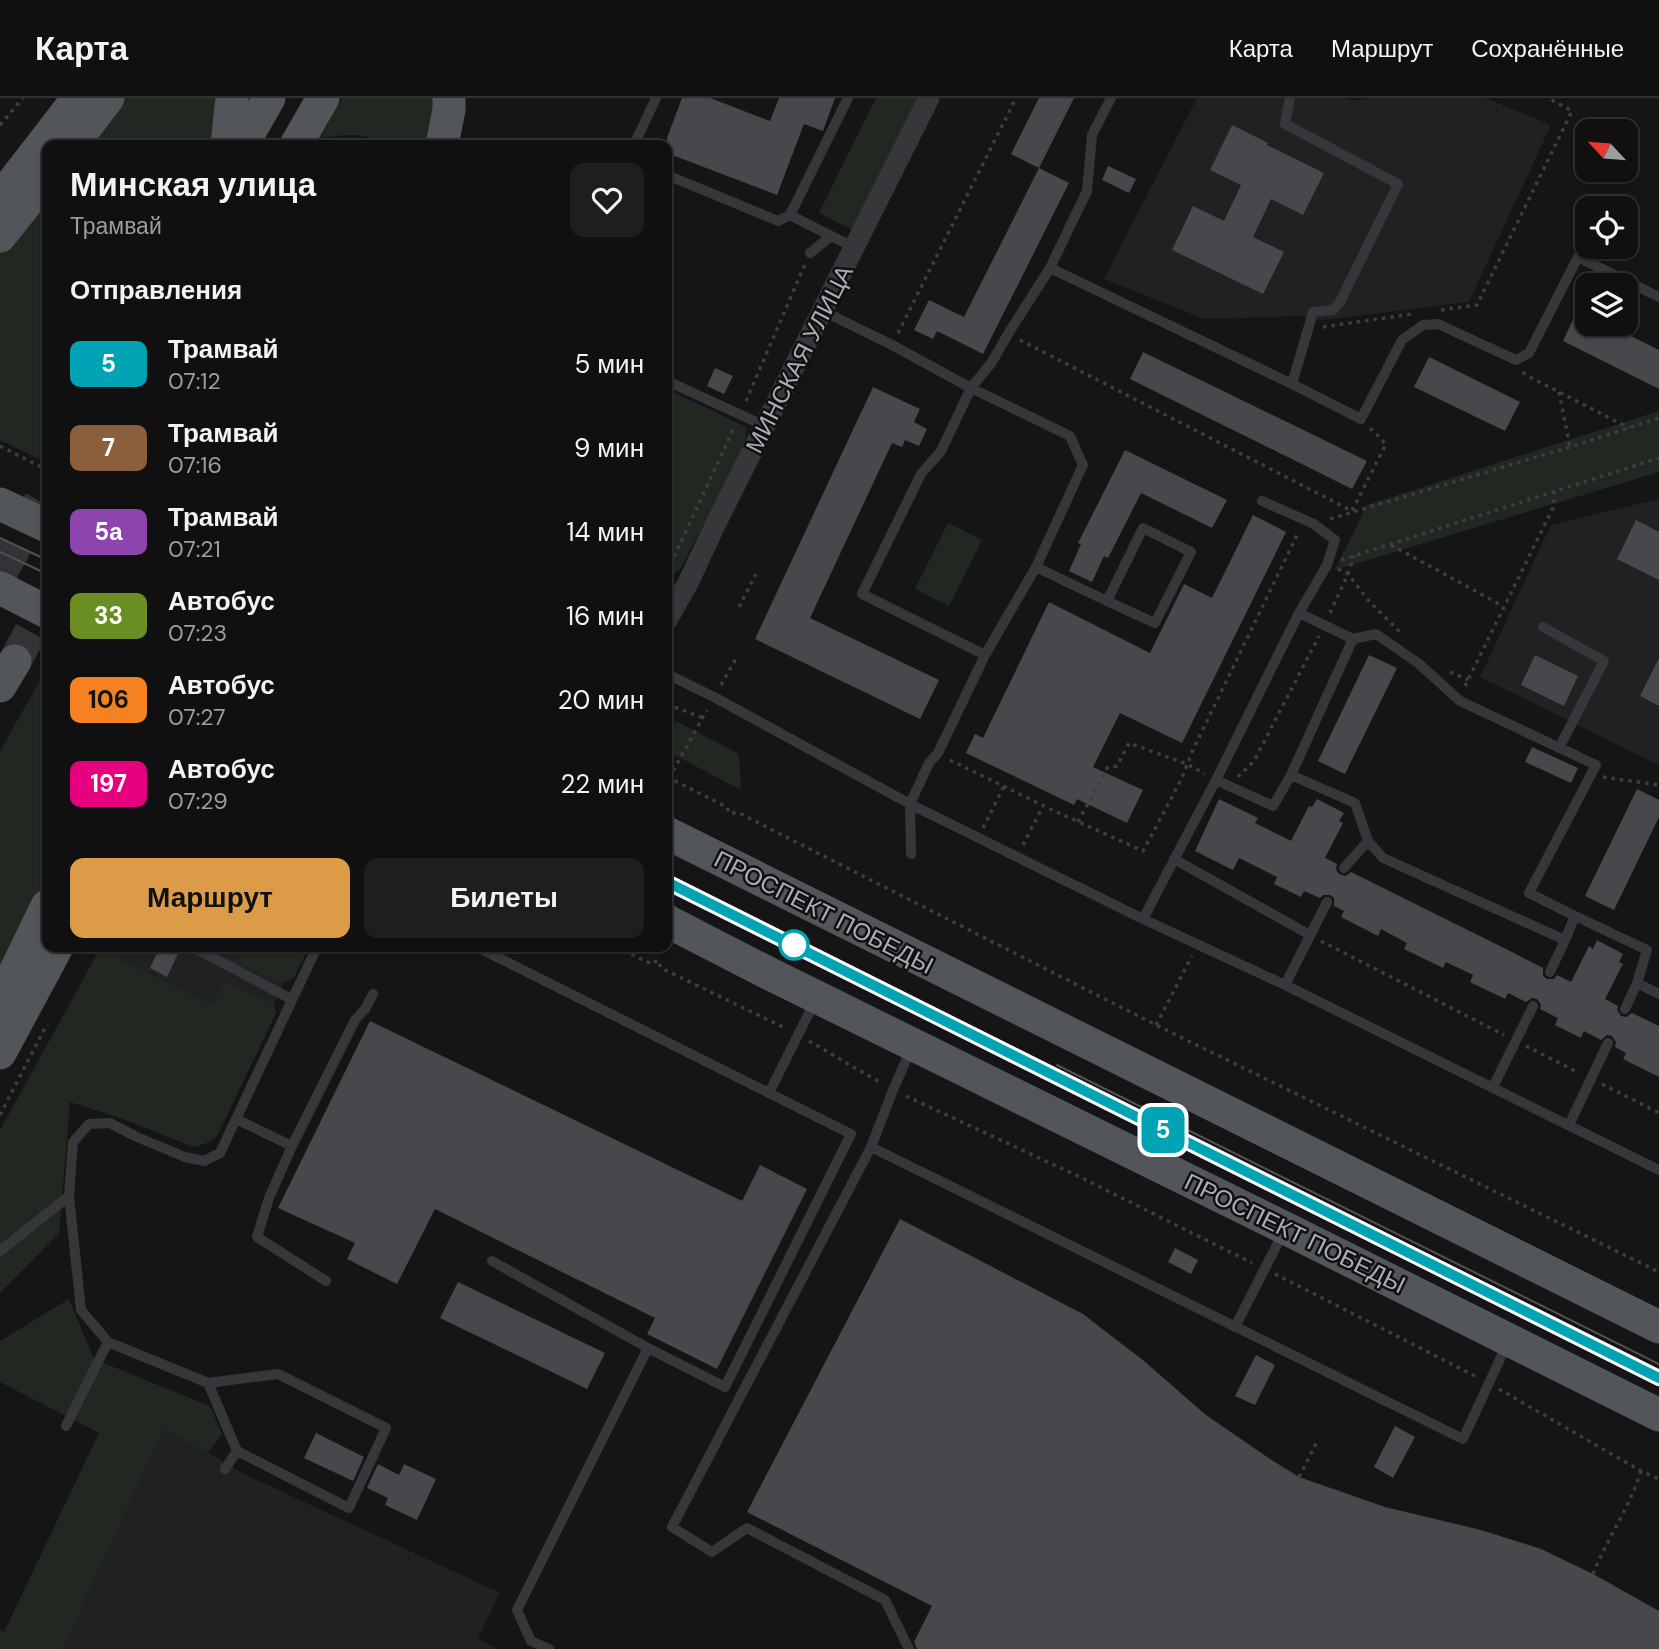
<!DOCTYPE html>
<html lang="ru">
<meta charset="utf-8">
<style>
body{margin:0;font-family:"DM Sans",sans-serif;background:#1e1e1e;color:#f1f3f6;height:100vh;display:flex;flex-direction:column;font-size:26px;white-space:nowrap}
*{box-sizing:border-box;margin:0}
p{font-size:23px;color:#9c9d9f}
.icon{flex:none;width:38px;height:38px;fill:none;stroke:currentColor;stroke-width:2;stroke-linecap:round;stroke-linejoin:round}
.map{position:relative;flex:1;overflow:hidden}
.panel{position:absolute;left:42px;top:42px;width:630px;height:812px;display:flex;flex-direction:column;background:#101010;border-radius:14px;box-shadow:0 2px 5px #0004,0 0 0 2px #303030}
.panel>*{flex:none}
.badge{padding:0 14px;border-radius:10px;font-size:24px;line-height:46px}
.needle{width:46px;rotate:296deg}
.fabs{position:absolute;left:1575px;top:21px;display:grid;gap:14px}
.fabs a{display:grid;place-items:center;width:63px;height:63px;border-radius:14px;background:#101010;box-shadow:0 2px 5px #0004,0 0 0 2px #303030;font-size:35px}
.map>.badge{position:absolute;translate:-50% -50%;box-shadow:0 0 0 4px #fff}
h2{padding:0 28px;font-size:26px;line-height:63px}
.round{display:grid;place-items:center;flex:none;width:74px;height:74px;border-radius:14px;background:#1e1e1e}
.summary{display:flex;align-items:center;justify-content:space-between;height:119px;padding:0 28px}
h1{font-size:33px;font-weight:700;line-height:52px}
.primary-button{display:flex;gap:14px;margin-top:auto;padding:14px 28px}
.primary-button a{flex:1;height:80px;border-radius:14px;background:#dc9b47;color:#111;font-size:28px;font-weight:700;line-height:80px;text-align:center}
.primary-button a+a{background:#1e1e1e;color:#f1f3f6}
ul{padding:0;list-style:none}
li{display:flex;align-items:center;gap:21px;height:84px;padding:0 28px}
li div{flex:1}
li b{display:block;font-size:26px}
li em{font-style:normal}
li .badge{min-width:77px;font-weight:700;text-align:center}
header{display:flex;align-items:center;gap:42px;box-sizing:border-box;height:98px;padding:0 35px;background:#101010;border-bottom:2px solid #303030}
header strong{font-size:33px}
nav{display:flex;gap:38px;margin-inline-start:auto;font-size:24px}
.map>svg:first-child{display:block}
.built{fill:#212123}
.green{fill:#212822}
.building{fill:#47484b}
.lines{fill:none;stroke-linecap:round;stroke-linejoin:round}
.primary-tunnel{stroke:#323336;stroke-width:33;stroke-dasharray:33 17;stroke-linecap:butt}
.path{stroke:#3c3e42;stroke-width:3.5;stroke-dasharray:3.5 5;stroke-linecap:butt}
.lane{stroke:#36373b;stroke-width:10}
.street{stroke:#36373b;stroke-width:21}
.primary{stroke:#525559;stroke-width:33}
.tram{stroke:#4f5155;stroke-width:2}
.line-casing{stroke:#fff;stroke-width:16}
.line{stroke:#00a3b4;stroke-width:10}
.stop-dot{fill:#fff;stroke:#00a3b4;stroke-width:3.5}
.labels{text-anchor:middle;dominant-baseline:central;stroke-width:5;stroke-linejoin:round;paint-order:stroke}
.street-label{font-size:24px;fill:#a8adb5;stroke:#101011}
</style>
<header>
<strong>Карта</strong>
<nav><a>Карта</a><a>Маршрут</a><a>Сохранённые</a></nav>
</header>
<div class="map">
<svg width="1659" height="1551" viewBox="0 0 1659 1551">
<rect width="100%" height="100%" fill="#151516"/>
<path class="built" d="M1197,0H1346L1354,3L1367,0H1485L1551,27L1469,204L1315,223L1300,218L1204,221L1104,181Z
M1659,401V667L1480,579L1551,427Z
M121,849H309L294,879L284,885L274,905L225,883L212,906L118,859Z
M163,1332L218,1360L242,1375L500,1495L478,1540L497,1551H63Z"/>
<path class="green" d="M113,0H221L219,47H77Z
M342,0H437L430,47H382C365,32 341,38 320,40Z
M876,0H918L853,132L819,115Z
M47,86V346L39,361L0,342V147Z
M667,291L746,329L745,344L681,470L667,482Z
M1659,313V374L1335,472L1367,407Z
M948,425L982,442L949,508L915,491Z
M43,577L47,579V793L0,889V653Z
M676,623L739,656L741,692L667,653V639Z
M101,849H121L119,860L212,906L225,883L274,905L276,915L217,1038L205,1046L194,1049L120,1020L70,1004L59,1135L0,1195V1032Z
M243,849H309L294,879L284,885L235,864Z
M69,1201L94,1261L210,1308L222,1336L208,1355L163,1332L63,1551H0V1532L4,1534L99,1335L0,1284V1243Z"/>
<path class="building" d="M682,0H710L770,23L779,0H835L823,33L804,26L777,97L667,55V40Z
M1039,0H1074L1039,70L1011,56Z
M1232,27L1268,45L1267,47L1324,75L1303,117L1271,101L1253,139L1284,154L1263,196L1172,152L1193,108L1224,123L1241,87L1210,72Z
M1108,68L1136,81L1129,95L1102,82Z
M1039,70L1069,85L983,256L937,233L933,241L914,232L929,202L964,219Z
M1587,192V226H1607L1659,252V291L1563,243Z
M1143,254L1367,363L1352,391L1130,281Z
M1429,259L1520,304L1505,333L1414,289Z
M715,270L733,278L724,296L707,288Z
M873,289L920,311L914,324L927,331L919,348L905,342L902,349L892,345L810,520L939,582L920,621L755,541Z
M1125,352L1227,402L1212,430L1141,395L1108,460L1104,458L1092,484L1069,473L1081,446L1078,445Z
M1253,417L1286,434L1182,645L1120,615L1093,669L1143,692L1127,725L1077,701L1074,707L966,655L975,636L983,640L1049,504L1150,555L1184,486L1212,500Z
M1636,422L1659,434V482L1617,461Z
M1369,557L1397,570L1345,676L1318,663Z
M1535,557L1578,578L1564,608L1521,587Z
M1659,560V608L1640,598Z
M1532,649L1578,670L1571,685L1525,664Z
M1637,691L1659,702V719L1614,812L1585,798Z
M1219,701L1258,720L1255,725L1291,743L1309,708L1312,709L1317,701L1344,715L1339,723L1343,725L1325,760L1337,766L1336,772L1339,776L1346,778L1351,774L1510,853L1543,870V878L1547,881H1554L1557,877L1571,884L1589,848L1593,851L1597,842L1623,856L1619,864L1623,866L1605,901L1618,908L1617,912L1621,918L1626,919L1632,915L1659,928V979L1623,961L1626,955L1615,949L1616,944L1612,938L1607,937L1601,942L1584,933L1581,940L1555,927L1558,920L1540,911L1541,907L1537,901L1532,900L1526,904L1508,895L1505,901L1470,884L1473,877L1446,864L1443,870L1404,851L1407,845L1381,831L1378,838L1341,819L1344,813L1334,808V800L1330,797H1323L1320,800L1304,793L1301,799L1274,786L1277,779L1239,760L1233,772L1195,753Z
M162,849H181L167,879L150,870L158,853L159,854Z
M370,923L742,1103L760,1067L807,1091L717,1271L647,1236L655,1220L435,1111L397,1186L347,1161L355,1145L278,1110Z
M900,1121L1083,1216L1144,1263L1206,1317L1270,1361L1299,1379L1385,1409L1481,1432L1541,1451L1593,1476L1659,1513V1551H917L914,1544L932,1508L747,1414Z
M1175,1150L1198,1162L1191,1176L1168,1164Z
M458,1184L605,1255L587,1291L440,1220Z
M1256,1257L1275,1267L1255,1307L1235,1298Z
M1395,1328L1415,1339L1393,1380L1374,1369Z
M316,1335L364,1359L353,1383L304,1360Z
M378,1366L399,1377L404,1366L436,1381L417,1422L385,1407L388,1400L367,1390Z"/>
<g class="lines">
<path class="primary-tunnel" d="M0,476L47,391
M15,563L47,503"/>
<path class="path" d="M0,27L23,0
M1441,212L1477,207L1572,13L1548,0
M1323,229L1412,216
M898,235L1016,0
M1020,242L1352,413L1386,346L1370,330
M1523,274L1526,277L1629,330
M1559,294L1570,349
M746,303L805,166
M0,348L47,372
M1330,421L1570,349L1659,320
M1391,447L1503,508
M1341,462L1659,360
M1338,471L1348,476L1368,502L1401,535
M667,474L734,330
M739,509L756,476
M1330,515L1348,476L1354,458
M1450,574L1468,582
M721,587L737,559
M1465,588L1553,410L1555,394
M667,606L703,620
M950,662L1048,710L1143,753L1181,682L1192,654L1299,433
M667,679L727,709L729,715H739L1156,927L1659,1174
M1238,679L1254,663L1319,538
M1603,679L1659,687
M669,680L707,612
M1078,724L1107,670L1117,668L1129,645L1187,666L1205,676
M983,730L1004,688
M1023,747L1043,708
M1321,843L1504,937
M616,849L652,866L658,862L661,870L787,931
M82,856L86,849
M1156,927L1192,858
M809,943L881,985
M1526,948L1579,975
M1602,986L1659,1015
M906,998L1082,1080L1252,1165
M0,1017L47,926
M1275,1176L1477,1279
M1499,1291L1641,1373L1659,1381
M1299,1379L1318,1342
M1593,1476C1607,1441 1630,1409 1641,1373"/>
<path class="lane" d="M848,0L790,117L855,150
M1290,0L1285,26L1398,86L1340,204L1333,212L1313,214L1292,286
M634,47L656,0
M667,77L778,123L790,117
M810,155L831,138
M1050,170L1292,286L1361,321L1402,242L1423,227L1438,226L1516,262L1529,255L1578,159L1659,199
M823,213L892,247L971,290L1070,338L1083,367L1036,469L985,557L938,655L929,665L910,706L911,756
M667,283L765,328
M1036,469C1075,488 1115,507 1155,525L1191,454L1143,430L1107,503
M1543,529L1604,563L1559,650
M1353,541L1376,536L1418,565L1460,603L1596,667L1529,795L1575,818
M985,557L862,496L921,376L941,353L971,290L992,264L1008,236L1050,170L1087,93L1092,37L1111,0
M667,576L714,599L910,706L1143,821L1285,887L1659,1072
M1291,677L1353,541L1299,515
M1216,682L1299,515L1327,467L1335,442L1314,426L1262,403
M1174,761L1310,837
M1344,770L1368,743
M1143,821L1216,682L1273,708L1291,677L1355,705L1368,743L1383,760L1565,842L1575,818L1647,852L1637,885L1659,896
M193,849L291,901
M477,849L851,1036L725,1289L648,1250L517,1512L531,1543L549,1551
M1550,874L1565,842
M1285,887L1327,804
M1625,911L1637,885
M1493,989L1533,908
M769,995L815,903
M236,1021L292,1048
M1569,1027L1608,945
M871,1049L1463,1341L1508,1244
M0,1153L69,1098
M492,1163L648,1250
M326,1183L257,1139L269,1100L292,1048L355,922L365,911L373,896
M1235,1229L1284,1133
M208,1285L278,1276L386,1330L349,1410L237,1353
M66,1328L108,1244
M225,1371L237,1353L208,1285L108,1244L81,1212L69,1098L73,1044L89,1026L110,1025L137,1039L185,1059L204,1063L220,1055L317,849
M909,1551L885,1502L747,1430L712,1454L672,1429L871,1049L893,992L912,949"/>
<path class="street" d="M667,522L688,485L715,427L929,0"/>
<path class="primary" d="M72,47L108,0
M227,47L232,0
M242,47L269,0
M296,47L323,0
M442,47L449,12V0
M0,101L78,0
M0,138L47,79
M0,406L47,428
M0,490L47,514
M0,588L15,563
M667,735L1659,1229
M667,823L768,875L1285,1130L1659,1317
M0,905L47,808
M0,955L57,849"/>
<path class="tram" d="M0,440L47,462
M0,454L47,476
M667,784L1659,1280
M1057,967L1659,1266"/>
</g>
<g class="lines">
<g class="line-casing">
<path id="line" d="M667,784L1659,1280"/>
</g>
<use href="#line" class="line"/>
</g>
<circle class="stop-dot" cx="794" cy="847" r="14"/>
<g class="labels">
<g class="street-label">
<text transform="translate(799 261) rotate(-63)">МИНСКАЯ УЛИЦА</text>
<text transform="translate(824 814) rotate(27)">ПРОСПЕКТ ПОБЕДЫ</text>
<text transform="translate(1295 1135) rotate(26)">ПРОСПЕКТ ПОБЕДЫ</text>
</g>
</g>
</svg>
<div class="fabs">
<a><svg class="needle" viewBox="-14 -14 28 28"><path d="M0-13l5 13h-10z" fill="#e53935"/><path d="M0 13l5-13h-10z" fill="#9c9d9f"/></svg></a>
<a><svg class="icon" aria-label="locate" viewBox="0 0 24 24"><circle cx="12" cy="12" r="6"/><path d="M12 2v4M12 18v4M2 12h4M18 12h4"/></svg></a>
<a><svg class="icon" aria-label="layers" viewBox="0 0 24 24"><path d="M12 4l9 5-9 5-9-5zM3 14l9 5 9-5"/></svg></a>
</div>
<b class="badge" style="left:1163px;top:1032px;background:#00a3b4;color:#fff">5</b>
<section class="panel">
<div class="summary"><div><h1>Минская улица</h1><p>Трамвай</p></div><a class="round"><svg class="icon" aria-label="heart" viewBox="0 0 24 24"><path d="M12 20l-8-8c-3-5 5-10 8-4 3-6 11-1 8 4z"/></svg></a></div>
<h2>Отправления</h2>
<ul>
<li><span class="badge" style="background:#00a3b4;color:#fff">5</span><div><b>Трамвай</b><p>07:12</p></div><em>5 мин</em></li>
<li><span class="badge" style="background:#8b5e3c;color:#fff">7</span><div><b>Трамвай</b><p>07:16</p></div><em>9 мин</em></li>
<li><span class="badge" style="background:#8e44ad;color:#fff">5а</span><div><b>Трамвай</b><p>07:21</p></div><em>14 мин</em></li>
<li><span class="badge" style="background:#6b8e23;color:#fff">33</span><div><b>Автобус</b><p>07:23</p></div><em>16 мин</em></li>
<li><span class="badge" style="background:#f58220;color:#111">106</span><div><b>Автобус</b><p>07:27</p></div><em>20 мин</em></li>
<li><span class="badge" style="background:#e6007e;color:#fff">197</span><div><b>Автобус</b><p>07:29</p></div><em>22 мин</em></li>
</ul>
<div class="primary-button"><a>Маршрут</a><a>Билеты</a></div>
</section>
</div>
